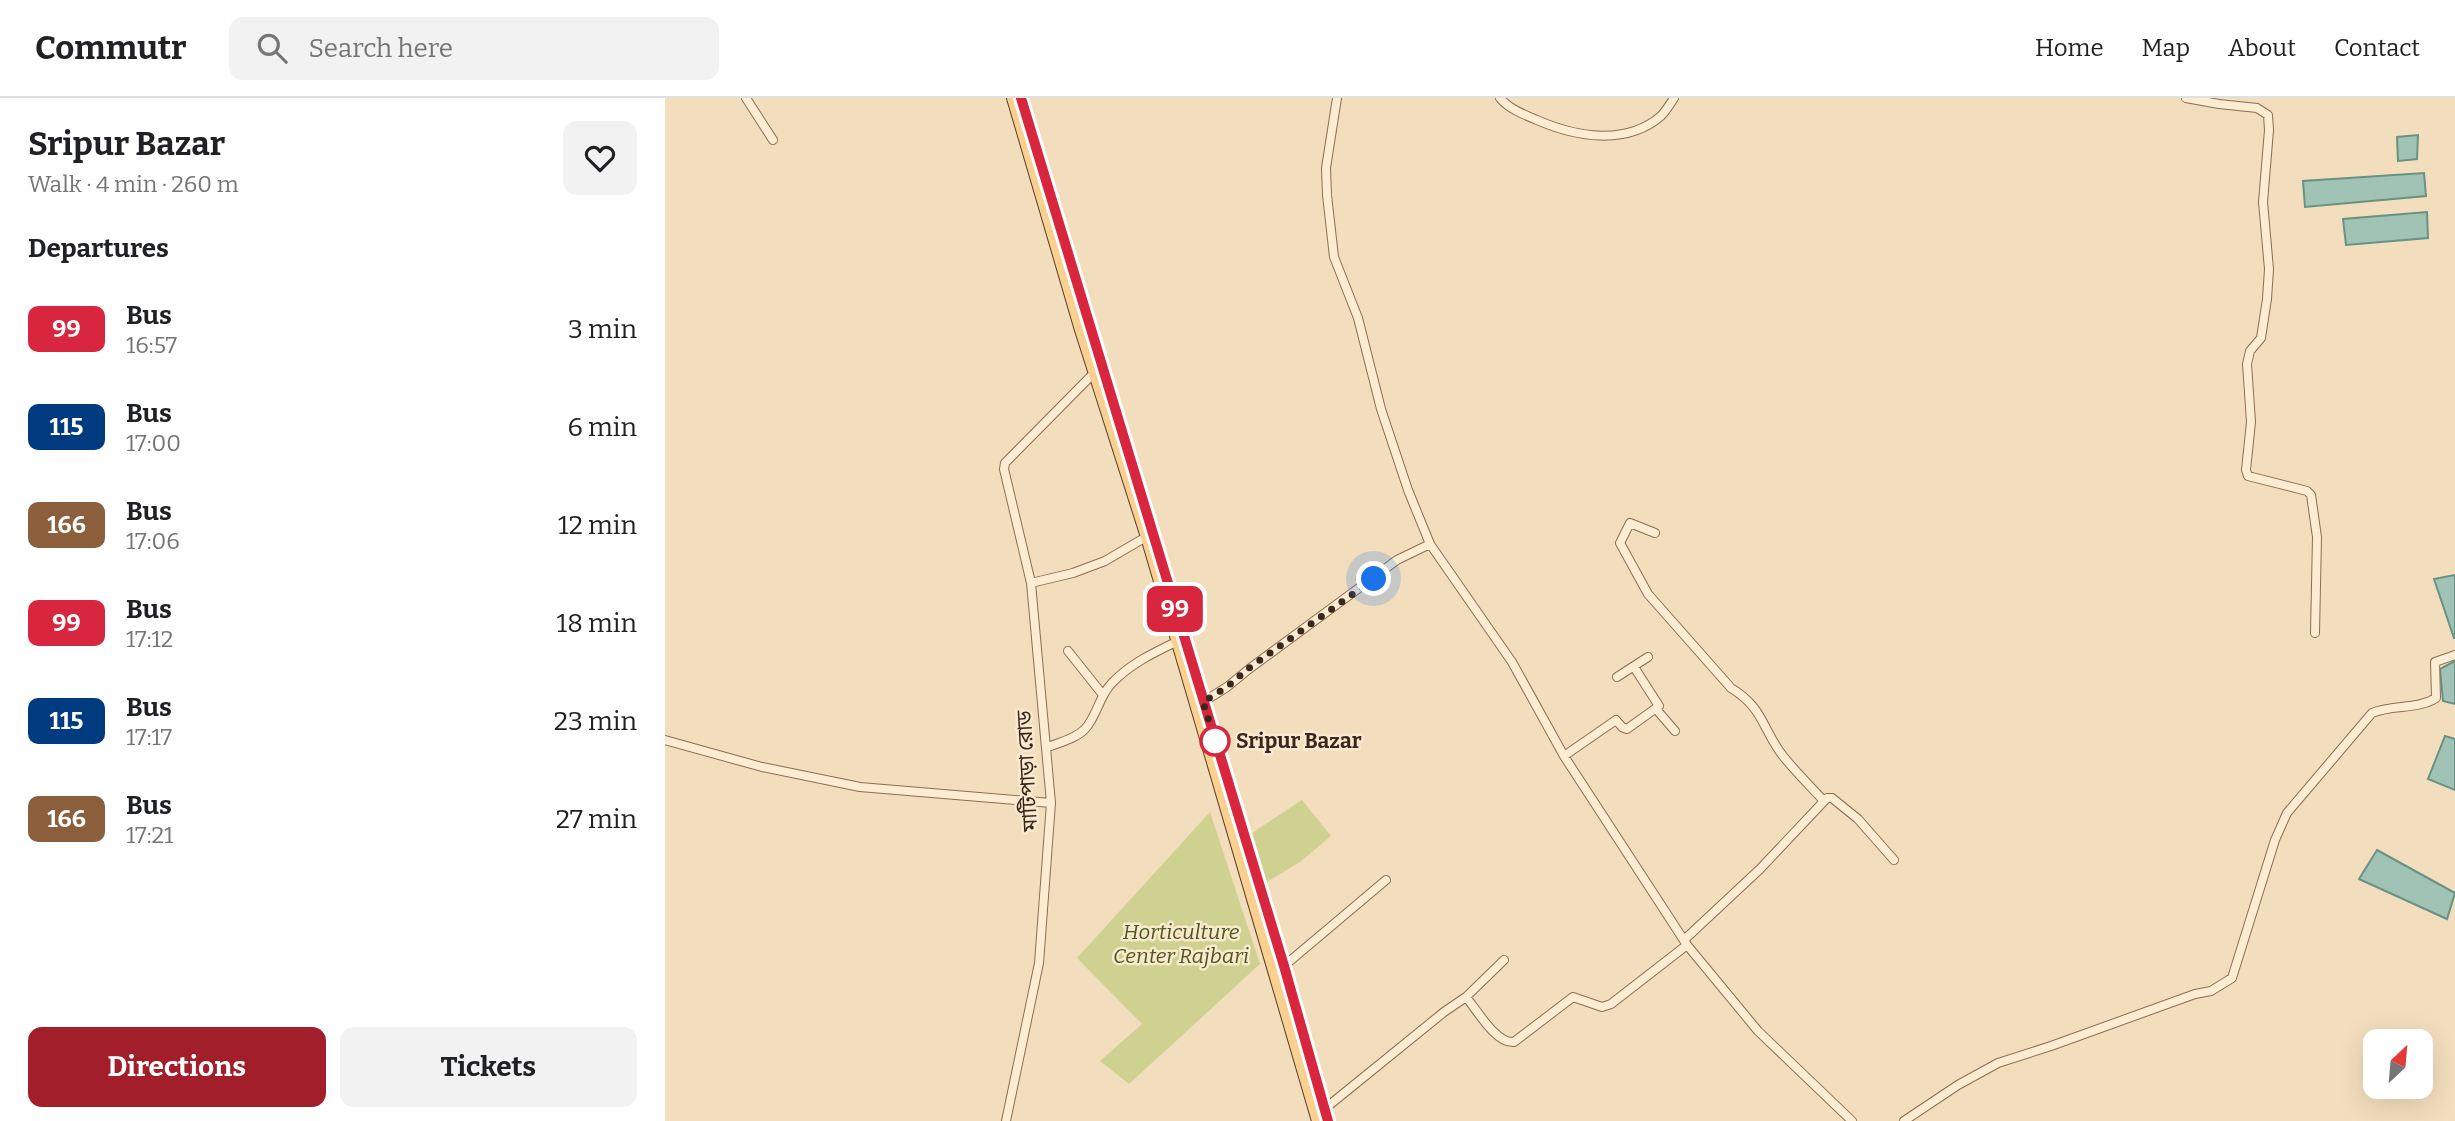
<!DOCTYPE html>
<meta charset="utf-8">
<style>
body{margin:0;font-family:Bitter,"Noto Sans Bengali",serif;background:#f2f2f2;color:#202124;height:100vh;display:flex;flex-direction:column;font-size:26px;white-space:nowrap}
*{box-sizing:border-box;margin:0}
p{font-size:23px;color:#757577}
.icon{flex:none;width:38px;height:38px;fill:none;stroke:currentColor;stroke-width:2;stroke-linecap:round;stroke-linejoin:round}
.map{position:relative;flex:1;overflow:hidden}
.details{display:flex;flex-direction:column;background:#fff;width:665px}
.details>*{flex:none}
.badge{padding:0 14px;border-radius:10px;font-size:24px;line-height:46px}
.needle{width:46px;rotate:26deg}
.fabs{position:absolute;left:1698px;top:931px;display:grid;gap:14px}
.fabs a{display:grid;place-items:center;width:70px;height:70px;border-radius:14px;background:#fff;box-shadow:0 7px 28px #0002;font-size:35px}
.you{position:absolute;width:35px;height:35px;margin:-18px;border:5px solid #fff;border-radius:50%;background:#1a73e8;box-shadow:0 0 0 10px #1a73e833}
.map>.badge{position:absolute;translate:-50% -50%;box-shadow:0 0 0 4px #fff}
h2{padding:0 28px;font-size:26px;line-height:63px}
.round{display:grid;place-items:center;flex:none;width:74px;height:74px;border-radius:14px;background:#f2f2f2}
.summary{display:flex;align-items:center;justify-content:space-between;height:119px;padding:0 28px}
h1{font-size:33px;font-weight:700;line-height:52px}
.button{display:flex;gap:14px;margin-top:auto;padding:14px 28px}
.button a{flex:1;height:80px;border-radius:14px;background:#a21e2a;color:#fff;font-size:28px;font-weight:700;line-height:80px;text-align:center}
.button a+a{background:#f2f2f2;color:#202124}
ul{padding:0;list-style:none}
li{display:flex;align-items:center;gap:21px;height:98px;padding:0 28px}
li div{flex:1}
li b{display:block;font-size:26px}
li em{font-style:normal}
li .badge{min-width:77px;font-weight:700;text-align:center}
header{display:flex;align-items:center;gap:42px;box-sizing:border-box;height:98px;padding:0 35px;background:#fff;border-bottom:2px solid #e0e0e0}
header strong{font-size:33px}
nav{display:flex;gap:38px;margin-inline-start:auto;font-size:24px}
.search{width:490px;height:63px;background:#f2f2f2;display:flex;align-items:center;gap:18px;box-sizing:border-box;padding:0 24px;border-radius:14px;color:#757577;font-size:26px}
main{display:flex;flex:1;min-height:0}
.map>svg:first-child{display:block}
.green{fill:#cfd190}
.water{fill:#a1c3b6;stroke:#689284;stroke-width:2}
.lines{fill:none;stroke-linecap:round;stroke-linejoin:round}
.minor-casing{stroke:#8c6d54;stroke-width:10}
.major-casing{stroke:#593c29;stroke-width:12}
.minor{stroke:#fcecd1;stroke-width:8}
.major{stroke:#fad090;stroke-width:10}
.line-casing{stroke:#fff;stroke-width:16}
.line{stroke:#d7263d;stroke-width:10}
.walk{stroke:#3a271b;stroke-width:7;stroke-dasharray:0 12.6}
.stop-dot{fill:#fff;stroke:#d7263d;stroke-width:3.5}
.labels{text-anchor:middle;dominant-baseline:central;stroke-width:5;stroke-linejoin:round;paint-order:stroke}
.stop-label{font-size:21px;font-weight:bold;fill:#3a271b;stroke:#f9e9ce;text-anchor:start}
.street-label{font-size:21px;fill:#3a271b;stroke:#f9e9ce}
.park-label{font-size:21px;font-style:italic;fill:#4f591f;stroke:#f9e9ce}
</style>
<header>
<strong>Commutr</strong>
<div class="search"><svg class="icon" aria-label="search" viewBox="0 0 24 24"><circle cx="10" cy="10" r="6"/><path d="M15 15l6 6"/></svg>Search here</div>
<nav><a>Home</a><a>Map</a><a>About</a><a>Contact</a></nav>
</header>
<main>
<section class="details">
<div class="summary"><div><h1>Sripur Bazar</h1><p>Walk · 4 min · 260 m</p></div><a class="round"><svg class="icon" aria-label="heart" viewBox="0 0 24 24"><path d="M12 20l-8-8c-3-5 5-10 8-4 3-6 11-1 8 4z"/></svg></a></div>
<h2>Departures</h2>
<ul>
<li><span class="badge" style="background:#d7263d;color:#fff">99</span><div><b>Bus</b><p>16:57</p></div><em>3 min</em></li>
<li><span class="badge" style="background:#003b80;color:#fff">115</span><div><b>Bus</b><p>17:00</p></div><em>6 min</em></li>
<li><span class="badge" style="background:#8b5e3c;color:#fff">166</span><div><b>Bus</b><p>17:06</p></div><em>12 min</em></li>
<li><span class="badge" style="background:#d7263d;color:#fff">99</span><div><b>Bus</b><p>17:12</p></div><em>18 min</em></li>
<li><span class="badge" style="background:#003b80;color:#fff">115</span><div><b>Bus</b><p>17:17</p></div><em>23 min</em></li>
<li><span class="badge" style="background:#8b5e3c;color:#fff">166</span><div><b>Bus</b><p>17:21</p></div><em>27 min</em></li>
</ul>
<div class="button"><a>Directions</a><a>Tickets</a></div>
</section>
<div class="map">
<svg width="1790" height="1023" viewBox="0 0 1790 1023">
<rect width="100%" height="100%" fill="#f2debd"/>
<path class="green" d="M637,702L666,738L635,764L600,785L587,735Z
M545,714L595,866L464,986L435,963L477,926L412,860Z"/>
<path class="water" d="M1753,37L1752,61L1733,63L1732,39Z
M1759,75L1761,98L1640,109L1638,83Z
M1762,114L1763,140L1681,147L1678,121Z
M1790,477V540H1789L1769,481Z
M1790,563V606L1778,603L1775,571Z
M1780,638L1790,641V692L1763,681Z
M1712,752L1790,795L1782,821L1694,781Z"/>
<g class="lines">
<g class="minor-casing">
<path id="minor" d="M81,0L108,42
M672,0L661,70L662,97L669,159L693,220L716,311L743,392L765,446L847,564L899,658L1022,847L1093,933L1187,1023
M835,0C844,11 860,17 872,22C911,39 961,48 996,18C1001,13 1005,6 1009,0
M1521,0L1554,6L1592,10L1603,17L1604,32L1598,104L1604,171L1602,201L1596,240L1585,253L1582,266L1586,324L1581,372L1583,378L1642,393L1646,397L1652,439L1650,535
M990,435L965,425L955,445L983,496L1066,590C1099,610 1097,631 1118,658C1130,673 1145,688 1158,702
M366,485L339,371L340,365L429,275
M403,553L438,597
M952,579L983,559
M538,604L562,589L584,571L732,462L765,446
M991,611L1010,633
M0,642L97,669L195,689L386,705
M381,650C392,645 411,641 420,631C432,618 434,598 447,585C465,566 488,555 511,544
M899,658L951,622L957,629L962,631L994,608L969,569
M1019,842L1095,771L1162,700H1167L1193,721L1229,762
M619,868L721,782
M801,899L839,862
M657,1013L779,914L801,899C812,912 831,946 849,944L908,899L937,909L946,906L1022,847
M341,1023L374,865L386,705L366,485L408,475L440,463L481,439
M1239,1023L1293,987L1333,965L1386,948L1530,896L1546,893L1567,880L1610,742L1622,715L1707,615C1727,606 1752,612 1771,600L1770,564L1790,557"/>
</g>
<g class="major-casing">
<path id="major" d="M347,0L415,232L481,439L652,1023
M356,0L619,868L664,1023"/>
</g>
<use href="#minor" class="minor"/>
<use href="#major" class="major"/>
</g>
<g class="lines">
<g class="line-casing">
<path id="line" d="M356,0L619,868L663,1023"/>
</g>
<use href="#line" class="line"/>
<path class="walk" d="M550,643L554,656L538,604L562,589L584,570L709,481"/>
</g>
<circle class="stop-dot" cx="550" cy="643" r="14"/>
<g class="labels">
<g class="stop-label">
<text x="571" y="643">Sripur Bazar</text>
</g>
<g class="street-label">
<text transform="translate(362 673) rotate(-93)">মাটিপাড়া রোড</text>
</g>
<g class="park-label">
<text x="516" y="834">Horticulture<tspan x="516" dy="24">Center Rajbari</tspan></text>
</g>
</g>
</svg>
<div class="fabs">
<a><svg class="needle" viewBox="-14 -14 28 28"><path d="M0-13l5 13h-10z" fill="#e53935"/><path d="M0 13l5-13h-10z" fill="#757577"/></svg></a>
</div>
<div class="you" style="left:709px;top:481px"></div>
<b class="badge" style="left:510px;top:511px;background:#d7263d;color:#fff">99</b>
</div>
</main>
